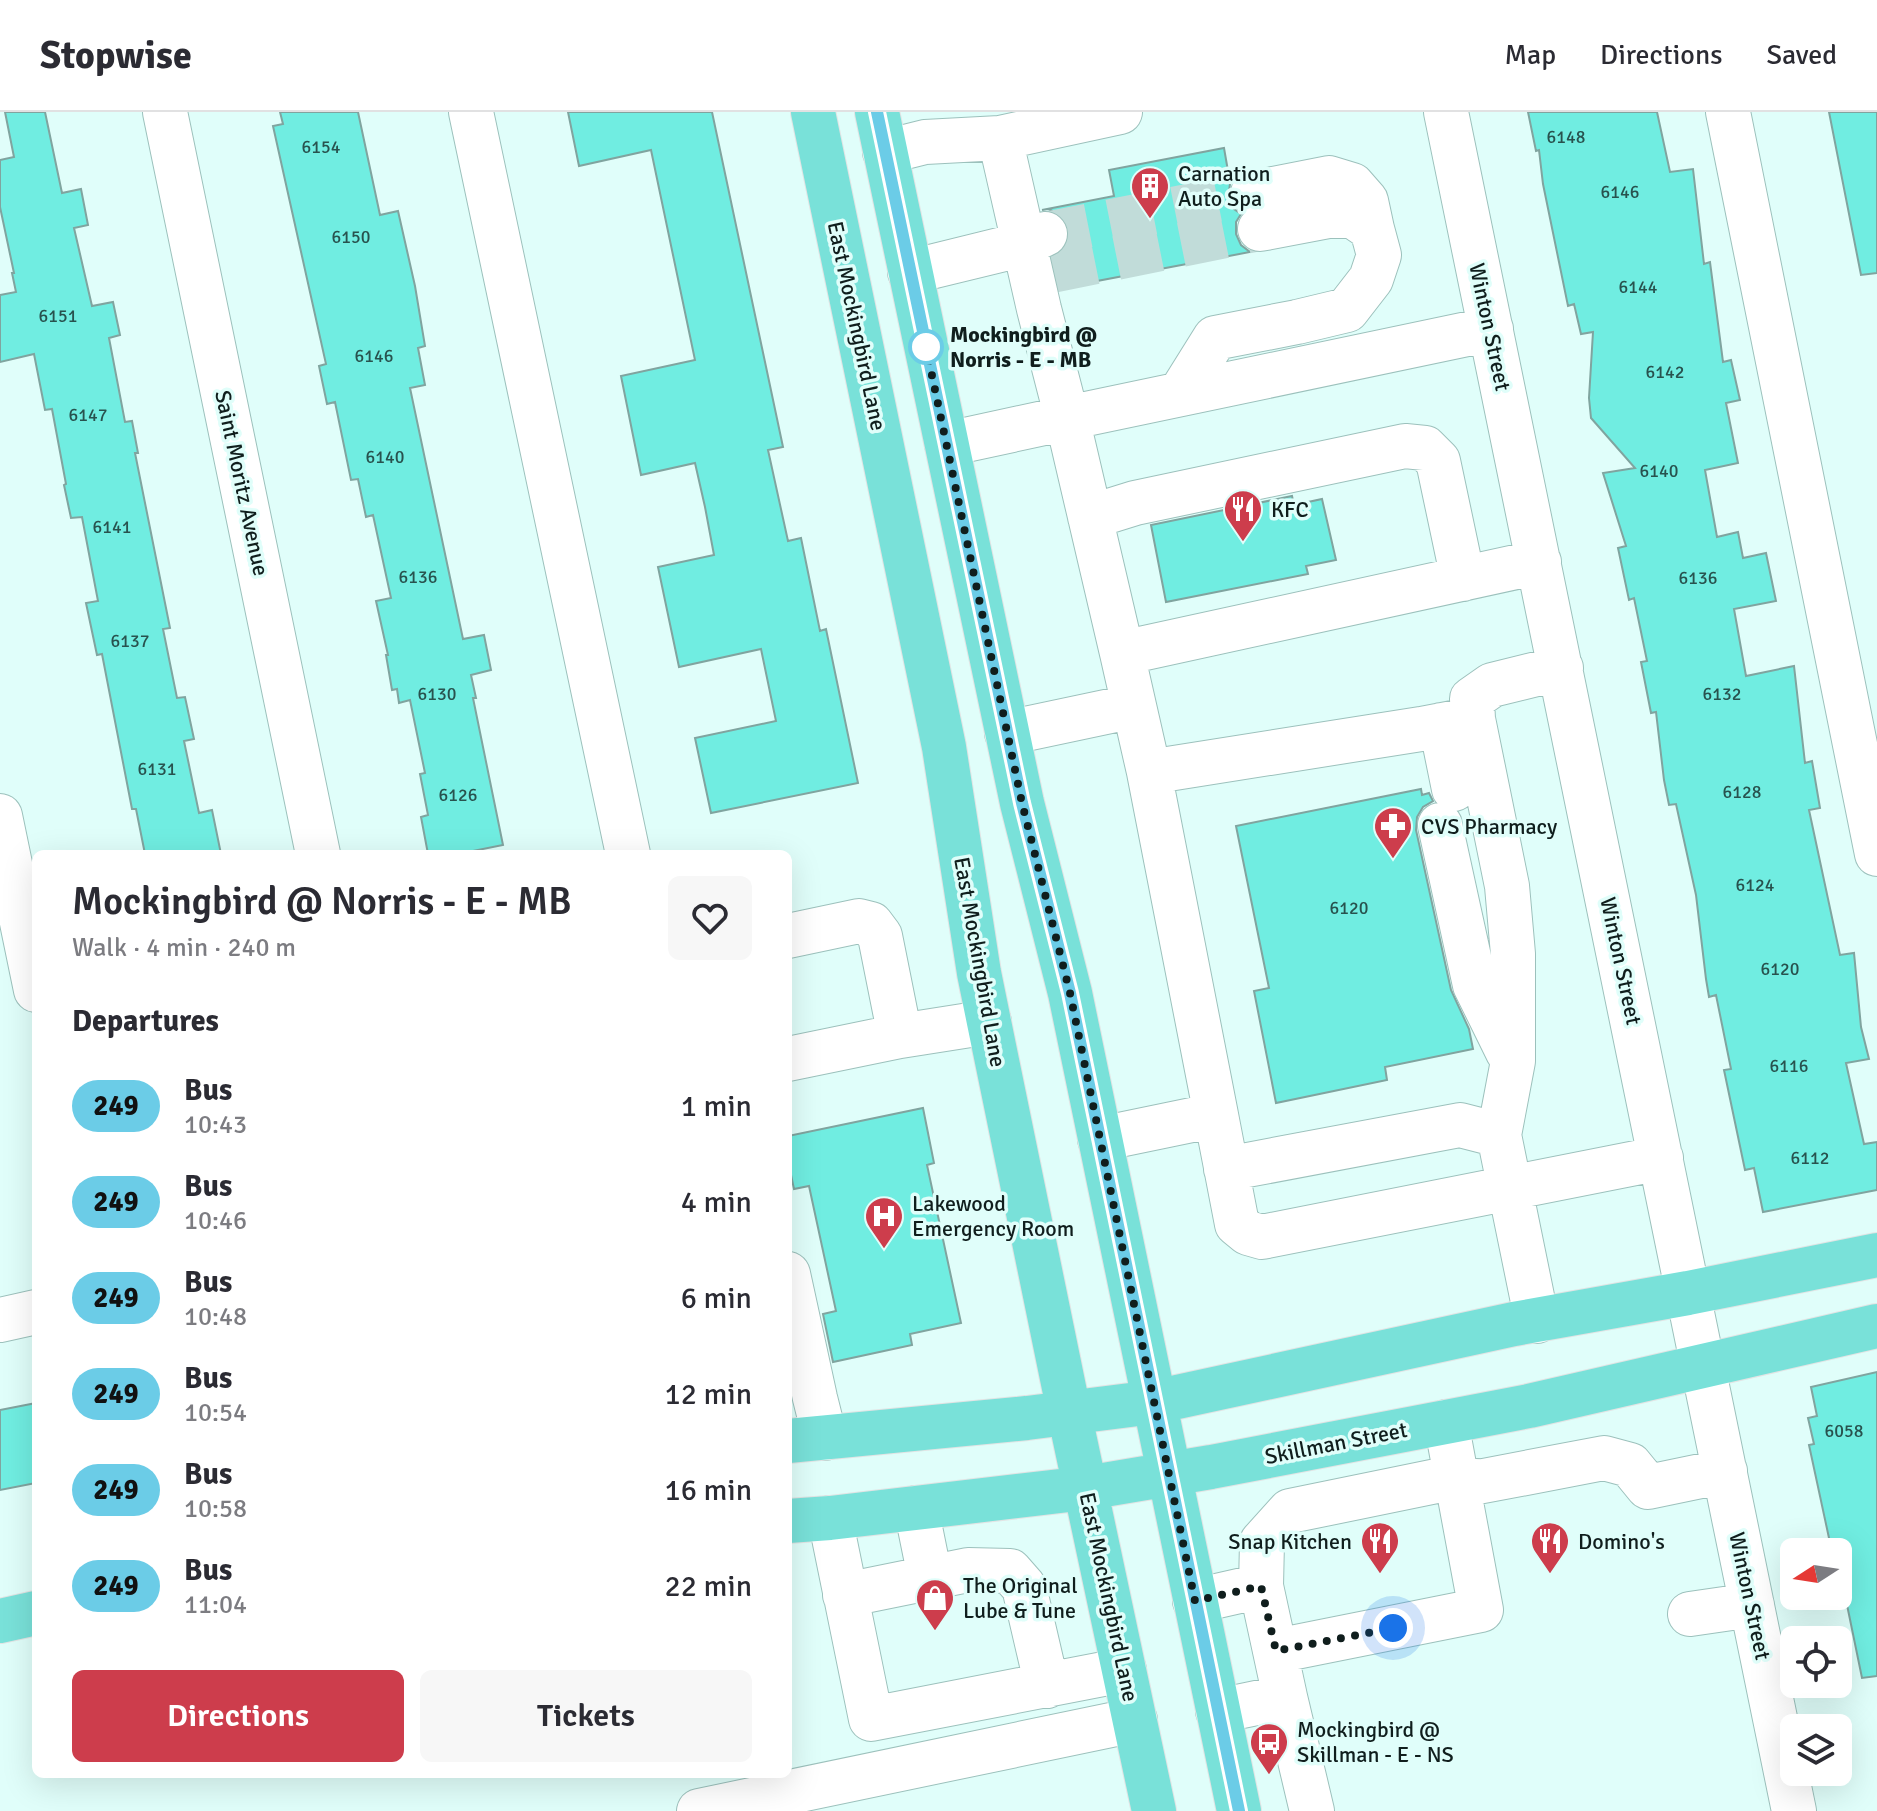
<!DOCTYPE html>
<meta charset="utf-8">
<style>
body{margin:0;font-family:Signika,sans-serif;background:#f7f7f7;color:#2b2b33;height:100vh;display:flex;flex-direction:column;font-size:30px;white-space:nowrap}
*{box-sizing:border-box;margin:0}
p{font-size:26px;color:#7c7c81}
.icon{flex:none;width:44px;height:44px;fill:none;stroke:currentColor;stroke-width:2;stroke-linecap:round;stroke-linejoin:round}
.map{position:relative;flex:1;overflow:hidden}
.details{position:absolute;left:32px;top:738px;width:760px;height:928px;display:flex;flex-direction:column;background:#fff;border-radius:12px;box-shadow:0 8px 32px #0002}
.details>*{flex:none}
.badge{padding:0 16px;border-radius:26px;font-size:28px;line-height:52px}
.needle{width:52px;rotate:258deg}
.controls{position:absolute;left:1780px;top:1426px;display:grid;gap:16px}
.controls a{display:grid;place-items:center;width:72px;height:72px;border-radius:12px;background:#fff;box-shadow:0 8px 32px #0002;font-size:40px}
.you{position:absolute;width:40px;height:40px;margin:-20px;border:6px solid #fff;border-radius:50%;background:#1a73e8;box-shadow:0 0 0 12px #1a73e833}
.map>.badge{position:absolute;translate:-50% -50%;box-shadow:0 0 0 4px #fff}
h2{padding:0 40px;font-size:30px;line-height:72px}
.round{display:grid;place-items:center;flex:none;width:84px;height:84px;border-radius:12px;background:#f7f7f7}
.summary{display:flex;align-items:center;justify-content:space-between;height:136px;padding:0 40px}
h1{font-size:38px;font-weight:600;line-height:60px}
.action{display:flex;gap:16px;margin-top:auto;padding:16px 40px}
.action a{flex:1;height:92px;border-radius:12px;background:#cd3d4c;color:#fff;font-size:32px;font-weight:600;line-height:92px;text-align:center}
.action a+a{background:#f7f7f7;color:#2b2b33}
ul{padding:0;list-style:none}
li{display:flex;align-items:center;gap:24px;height:96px;padding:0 40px}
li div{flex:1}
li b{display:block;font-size:30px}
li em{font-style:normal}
li .badge{min-width:88px;font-weight:700;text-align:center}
header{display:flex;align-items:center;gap:48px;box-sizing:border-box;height:112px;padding:0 40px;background:#fff;border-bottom:2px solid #e1e1e2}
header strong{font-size:38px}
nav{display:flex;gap:44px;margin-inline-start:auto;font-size:28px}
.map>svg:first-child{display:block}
.building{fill:#70ede1;stroke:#80a49f;stroke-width:2}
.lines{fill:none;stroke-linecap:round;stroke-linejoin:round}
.minor-tunnel{stroke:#c1dcd9;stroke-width:44;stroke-dasharray:44 22;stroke-linecap:butt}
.minor-casing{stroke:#9cc1bc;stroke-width:46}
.major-casing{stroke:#e2e4e4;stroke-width:46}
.minor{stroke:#fff;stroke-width:44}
.major{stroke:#79e1d9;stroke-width:44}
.line-casing{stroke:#fff;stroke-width:18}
.line{stroke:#6bcce7;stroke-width:12}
.walk{stroke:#101e1d;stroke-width:8;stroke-dasharray:0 14.4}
.stop-dot{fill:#fff;stroke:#6bcce7;stroke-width:4}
.labels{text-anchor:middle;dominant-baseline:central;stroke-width:7;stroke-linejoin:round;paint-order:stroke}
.number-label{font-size:18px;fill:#28524e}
.poi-label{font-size:22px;fill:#101e1d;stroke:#e0fefa;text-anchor:start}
.street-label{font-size:22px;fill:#101e1d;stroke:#e0fefa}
.stop-label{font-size:22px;font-weight:bold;fill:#101e1d;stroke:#e0fefa;text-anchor:start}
</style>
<header>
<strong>Stopwise</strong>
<nav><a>Map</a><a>Directions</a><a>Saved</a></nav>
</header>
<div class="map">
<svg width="1877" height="1699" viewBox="0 0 1877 1699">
<rect width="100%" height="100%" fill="#e0fefa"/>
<path class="building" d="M5,0H45L62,81L81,77L88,113L74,116L92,194L113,190L120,223L109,226L125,310L132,309L138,341H135L170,516L163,517L177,586L185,585L194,627L184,629L199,701L212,698L221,742H145L136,697H132L102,542L97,543L86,491L98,489L82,405L71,406L64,373L66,372L52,297L45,298L34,242L0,250V183L16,180L12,161H14L0,95V48L14,45Z
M280,0H358L380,103L398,99L415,174L425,234L418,236L425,273L410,276L463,527L484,523L491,558L471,563L476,586H473L503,733L458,742H428L421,705L428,703L420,662L425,661L410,588L399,591L397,577L392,578L386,543H388L376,489L391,486L373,403L366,405L358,367L351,368L335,290L327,292L319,254L326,252L273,14L283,12Z
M568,0H712L783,335L768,338L788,429L801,426L820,519L826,517L858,671L711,701L695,626L776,609L761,537L679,555L658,455L714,443L705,395L695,351L641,363L621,264L695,248L651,38L579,54Z
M1528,0H1657L1670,60L1693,57L1704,152L1710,150L1723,250L1731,248L1740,288L1726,291L1738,351L1705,358L1717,425L1738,420L1743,446L1766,441L1776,489L1734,497L1746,564L1794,554L1805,651L1812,649L1820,696L1809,698L1840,843L1854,841L1861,915L1869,947L1846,951L1864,1032L1877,1030V1078L1763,1100L1754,1056L1745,1058L1724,958L1731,957L1716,883L1709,885L1706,867L1696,783L1676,692L1669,693L1664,668L1656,600L1651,601L1641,550L1647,549L1634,486L1629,488L1618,436L1626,434L1603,361L1635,356L1591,306L1589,286L1593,220L1581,222L1574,192L1568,194L1543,72L1539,38L1536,39Z
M1829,0H1877V161L1861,163Z
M1224,36L1228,59L1248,56L1236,63L1230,72L1228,85L1234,97L1241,102L1236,110V122L1241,133L1250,140L1060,176L1053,146L1066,135L1070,125L1068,112L1058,101L1048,97L1042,98L1114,84L1109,58Z
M1292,384L1294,393L1322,387L1336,448L1306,454L1308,462L1166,490L1151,413Z
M1421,677L1422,683L1429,681L1433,689L1423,695L1417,705L1416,718L1451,878L1469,917L1473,937L1385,955L1387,968L1276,991L1254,879L1269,876L1236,714Z
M923,996L934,1051L927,1053L961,1211L910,1222L912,1233L833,1250L823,1202L836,1199L809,1074L794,1077L788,1049V1024Z
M1877,1260V1564L1862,1566L1846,1488L1838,1440H1832L1809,1333L1814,1332L1808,1306L1817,1304L1811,1275Z
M36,1291V1371L0,1378V1298Z"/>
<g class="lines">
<path class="minor-tunnel" d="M1045,122L1253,81
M1052,159L1260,117"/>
<g class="minor-casing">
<path id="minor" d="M165,0L318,742
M471,0L628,742
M1446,0L1794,1699
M1728,0L1877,742
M1000,26L1120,0
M885,40L925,30L1000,26L1039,197L1067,306L1491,217
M1253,81L1329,66L1352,73L1366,89L1372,117
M910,160L1024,132L1045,122
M1180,282L1215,226L1297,210L1347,198L1371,167L1379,143L1372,117L1353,104H1329L1260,117
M947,332L1067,306L1122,541
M1090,405L1135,391L1405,334L1425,336L1438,349L1463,467
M1473,607L1507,774L1513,842V949L1499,1023L1537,1209
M1441,613L1454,677
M1007,621L1134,594
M1149,660L1122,541L1539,450
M0,704L36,878
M1440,713L1475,873L1508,940
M788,824L859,809L871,812L880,824L900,924
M788,947L900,924L989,910
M1216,1003L1149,660L1421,617L1473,607L1472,587L1492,573L1561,556
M1100,1027L1216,1003L1237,1112L1248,1121L1262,1125L1661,1046
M1226,1057L1460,1013L1499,1023
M788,1162L815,1286L825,1326
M0,1208L36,1200
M916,1396L930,1465
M830,1406L871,1607L1124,1558
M845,1483L968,1458L1010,1459L1024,1475L1047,1574
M1195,1489L1261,1474
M1690,1502L1752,1493
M1276,1539L1481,1498L1446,1310
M1285,1585L1261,1474L1262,1430L1290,1399L1456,1365L1478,1370L1604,1346L1630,1353L1648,1375L1725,1359
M1218,1599L1285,1585L1312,1699
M699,1699L1135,1608"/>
</g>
<g class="major-casing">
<path id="major" d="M813,0L944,635L979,861L989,910L1069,1300L1154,1699
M877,0L1022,691L1070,881L1239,1699
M788,1329L1027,1306L1154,1290L1514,1212L1688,1181L1877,1143
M788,1409L830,1406L1086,1376L1211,1355L1529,1294L1877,1214
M0,1509L36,1501"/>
</g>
<use href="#minor" class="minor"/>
<use href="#major" class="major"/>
</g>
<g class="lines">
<g class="line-casing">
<path id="line" d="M877,0L1022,691L1070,881L1239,1699"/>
</g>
<use href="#line" class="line"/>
<path class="walk" d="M926,235L1022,691L1070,881L1195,1489L1261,1474L1276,1539L1393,1516"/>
</g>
<defs>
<g id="building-pin" transform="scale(2)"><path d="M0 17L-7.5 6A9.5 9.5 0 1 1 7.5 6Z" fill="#cd3d4c" stroke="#e0fefa"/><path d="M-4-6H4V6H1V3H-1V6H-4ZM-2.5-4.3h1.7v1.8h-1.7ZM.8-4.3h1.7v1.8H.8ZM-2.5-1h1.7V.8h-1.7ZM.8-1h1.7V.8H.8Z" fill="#fff"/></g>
<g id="restaurant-pin" transform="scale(2)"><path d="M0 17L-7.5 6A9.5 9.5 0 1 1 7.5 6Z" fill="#cd3d4c" stroke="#e0fefa"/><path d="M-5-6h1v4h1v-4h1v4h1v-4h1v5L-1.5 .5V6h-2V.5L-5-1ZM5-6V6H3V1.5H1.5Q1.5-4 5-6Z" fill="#fff"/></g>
<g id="pharmacy-pin" transform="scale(2)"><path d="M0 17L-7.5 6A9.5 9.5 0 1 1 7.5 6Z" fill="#cd3d4c" stroke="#e0fefa"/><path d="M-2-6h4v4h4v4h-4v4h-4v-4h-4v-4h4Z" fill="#fff"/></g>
<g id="hospital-pin" transform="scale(2)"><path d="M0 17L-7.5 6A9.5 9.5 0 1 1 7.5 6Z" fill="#cd3d4c" stroke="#e0fefa"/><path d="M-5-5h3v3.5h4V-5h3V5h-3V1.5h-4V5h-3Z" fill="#fff"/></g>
<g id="shop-pin" transform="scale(2)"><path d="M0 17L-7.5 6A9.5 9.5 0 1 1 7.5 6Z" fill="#cd3d4c" stroke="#e0fefa"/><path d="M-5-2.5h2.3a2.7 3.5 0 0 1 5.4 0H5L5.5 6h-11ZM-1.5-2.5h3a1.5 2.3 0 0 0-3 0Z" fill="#fff"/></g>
<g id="bus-pin" transform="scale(2)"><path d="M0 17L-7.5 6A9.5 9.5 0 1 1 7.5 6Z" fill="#cd3d4c" stroke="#e0fefa"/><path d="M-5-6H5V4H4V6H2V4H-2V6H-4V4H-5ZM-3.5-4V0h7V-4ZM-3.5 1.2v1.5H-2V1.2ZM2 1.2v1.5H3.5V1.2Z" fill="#fff"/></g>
</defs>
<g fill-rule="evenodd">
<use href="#building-pin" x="1150" y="74"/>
<use href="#restaurant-pin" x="1243" y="397"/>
<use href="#pharmacy-pin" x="1393" y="714"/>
<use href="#hospital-pin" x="884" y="1104"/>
<use href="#restaurant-pin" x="1380" y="1429"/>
<use href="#restaurant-pin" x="1550" y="1429"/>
<use href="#shop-pin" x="935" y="1486"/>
<use href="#bus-pin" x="1269" y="1630"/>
</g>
<circle class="stop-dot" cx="926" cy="235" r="16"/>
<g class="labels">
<g class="number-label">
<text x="1566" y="25">6148</text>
<text x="321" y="35">6154</text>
<text x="1620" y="80">6146</text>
<text x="351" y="125">6150</text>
<text x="1638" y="175">6144</text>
<text x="58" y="204">6151</text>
<text x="374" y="244">6146</text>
<text x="1665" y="260">6142</text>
<text x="88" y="303">6147</text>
<text x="385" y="345">6140</text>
<text x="1659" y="359">6140</text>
<text x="112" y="415">6141</text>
<text x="418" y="465">6136</text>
<text x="1698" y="466">6136</text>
<text x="130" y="529">6137</text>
<text x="437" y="582">6130</text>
<text x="1722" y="582">6132</text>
<text x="157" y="657">6131</text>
<text x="1742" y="680">6128</text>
<text x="458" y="683">6126</text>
<text x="1755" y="773">6124</text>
<text x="1349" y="796">6120</text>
<text x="1780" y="857">6120</text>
<text x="1789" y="954">6116</text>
<text x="1810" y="1046">6112</text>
<text x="1844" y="1319">6058</text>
</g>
<g class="poi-label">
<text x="1178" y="61">Carnation<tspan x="1178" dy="25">Auto Spa</tspan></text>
<text x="1271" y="397">KFC</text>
<text x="1421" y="714">CVS Pharmacy</text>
<text x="912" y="1091">Lakewood<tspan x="912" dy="25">Emergency Room</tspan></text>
<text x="1352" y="1429" text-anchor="end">Snap Kitchen</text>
<text x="1578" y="1429">Domino's</text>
<text x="963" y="1473">The Original<tspan x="963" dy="25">Lube &amp; Tune</tspan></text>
<text x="1297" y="1617">Mockingbird @<tspan x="1297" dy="25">Skillman - E - NS</tspan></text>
</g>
<g class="street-label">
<text transform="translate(857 214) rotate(78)">East Mockingbird Lane</text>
<text transform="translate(1490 215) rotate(78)">Winton Street</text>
<text transform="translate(242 371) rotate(78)">Saint Moritz Avenue</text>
<text transform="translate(1621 849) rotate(78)">Winton Street</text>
<text transform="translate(980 850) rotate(80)">East Mockingbird Lane</text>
<text transform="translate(1336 1331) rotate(-11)">Skillman Street</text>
<text transform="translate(1750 1484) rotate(78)">Winton Street</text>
<text transform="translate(1109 1485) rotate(78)">East Mockingbird Lane</text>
</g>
<g class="stop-label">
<text x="950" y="222">Mockingbird @<tspan x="950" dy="25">Norris - E - MB</tspan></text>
</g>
</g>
</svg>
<div class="controls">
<a><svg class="needle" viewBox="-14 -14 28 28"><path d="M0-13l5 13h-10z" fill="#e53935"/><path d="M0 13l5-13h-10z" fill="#7c7c81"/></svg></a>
<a><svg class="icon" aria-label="locate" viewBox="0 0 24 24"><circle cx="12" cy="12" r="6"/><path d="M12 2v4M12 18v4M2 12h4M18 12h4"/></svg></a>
<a><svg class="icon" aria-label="layers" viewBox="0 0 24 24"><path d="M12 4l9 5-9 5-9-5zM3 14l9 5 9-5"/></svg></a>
</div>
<div class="you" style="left:1393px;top:1516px"></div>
<section class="details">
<div class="summary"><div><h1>Mockingbird @ Norris - E - MB</h1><p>Walk · 4 min · 240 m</p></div><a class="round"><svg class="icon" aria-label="heart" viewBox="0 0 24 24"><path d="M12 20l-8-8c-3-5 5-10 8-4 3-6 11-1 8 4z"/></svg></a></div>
<h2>Departures</h2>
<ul>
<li><span class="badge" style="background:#6bcce7;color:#111">249</span><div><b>Bus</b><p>10:43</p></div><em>1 min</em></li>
<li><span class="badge" style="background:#6bcce7;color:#111">249</span><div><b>Bus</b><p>10:46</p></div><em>4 min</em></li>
<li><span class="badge" style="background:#6bcce7;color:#111">249</span><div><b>Bus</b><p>10:48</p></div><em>6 min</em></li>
<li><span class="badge" style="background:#6bcce7;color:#111">249</span><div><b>Bus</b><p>10:54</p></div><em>12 min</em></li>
<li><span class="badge" style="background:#6bcce7;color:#111">249</span><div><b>Bus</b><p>10:58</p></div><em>16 min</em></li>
<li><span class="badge" style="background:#6bcce7;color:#111">249</span><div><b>Bus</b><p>11:04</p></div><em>22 min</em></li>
</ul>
<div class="action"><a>Directions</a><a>Tickets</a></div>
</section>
</div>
